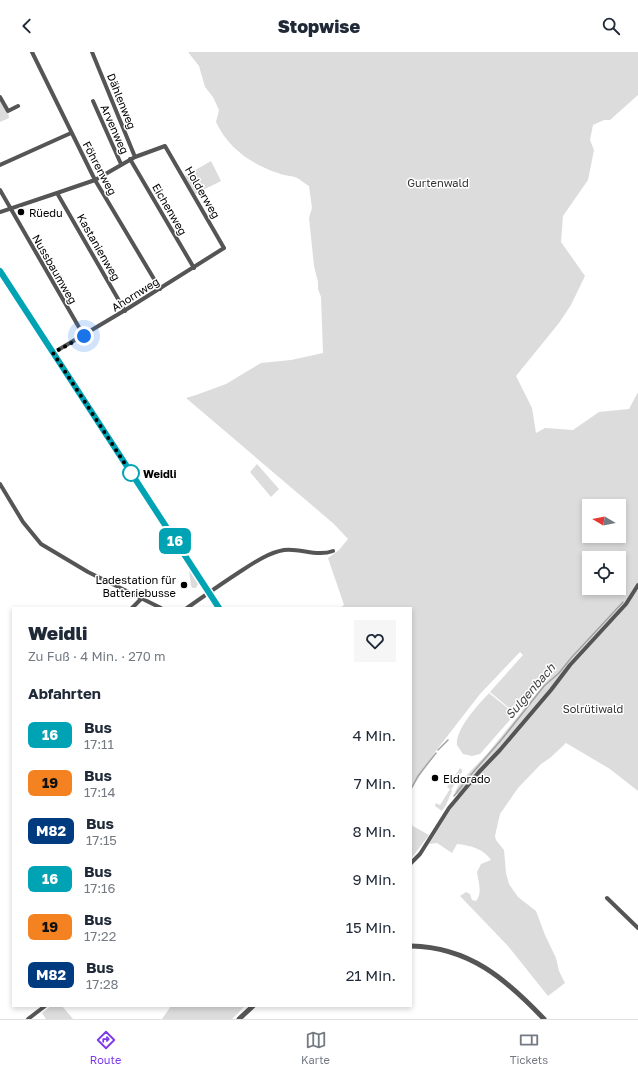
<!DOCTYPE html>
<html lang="de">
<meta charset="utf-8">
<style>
body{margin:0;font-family:"Golos Text",sans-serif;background:#f6f6f7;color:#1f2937;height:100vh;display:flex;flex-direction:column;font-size:15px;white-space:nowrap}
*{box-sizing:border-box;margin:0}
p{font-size:13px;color:#747a83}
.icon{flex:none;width:22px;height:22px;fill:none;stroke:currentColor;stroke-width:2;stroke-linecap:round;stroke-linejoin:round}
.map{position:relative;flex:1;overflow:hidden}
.details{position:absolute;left:12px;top:555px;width:400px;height:400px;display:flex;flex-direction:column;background:#fff;border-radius:0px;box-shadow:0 2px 6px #0003}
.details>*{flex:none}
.badge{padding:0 8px;border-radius:6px;font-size:14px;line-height:26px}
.needle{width:26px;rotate:280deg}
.controls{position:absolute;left:582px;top:447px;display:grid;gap:8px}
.controls a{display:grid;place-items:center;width:44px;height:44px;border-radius:0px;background:#fff;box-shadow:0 2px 6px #0003;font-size:20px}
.you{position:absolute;width:20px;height:20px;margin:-10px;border:3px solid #fff;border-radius:50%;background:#1a73e8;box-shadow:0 0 0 6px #1a73e833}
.map>.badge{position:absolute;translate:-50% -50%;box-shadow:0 0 0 2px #fff}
h2{padding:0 16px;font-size:15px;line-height:36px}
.round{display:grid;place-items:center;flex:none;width:42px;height:42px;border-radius:0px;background:#f6f6f7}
.summary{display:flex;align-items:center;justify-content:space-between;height:68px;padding:0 16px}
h1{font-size:19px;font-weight:800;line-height:30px}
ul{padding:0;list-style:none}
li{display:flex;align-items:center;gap:12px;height:48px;padding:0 16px}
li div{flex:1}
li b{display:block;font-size:15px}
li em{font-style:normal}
li .badge{min-width:44px;font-weight:700;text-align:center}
header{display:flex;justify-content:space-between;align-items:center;height:52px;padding:0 16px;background:#fff;font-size:18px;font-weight:800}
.tabs{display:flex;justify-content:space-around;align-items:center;height:56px;border-top:1px solid #e0e1e3;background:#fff;font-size:11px;color:#747a83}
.tabs a{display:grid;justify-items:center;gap:2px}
.tabs .selected{color:#7c3aed}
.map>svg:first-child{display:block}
.green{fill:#dcdcdc;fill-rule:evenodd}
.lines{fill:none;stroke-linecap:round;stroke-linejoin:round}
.stream{stroke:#a3a3a3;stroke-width:1.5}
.minor{stroke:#555;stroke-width:4}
.tertiary{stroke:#555;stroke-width:5}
.line-casing{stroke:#fff;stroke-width:9}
.line{stroke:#00a3b4;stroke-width:6}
.walk{stroke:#000;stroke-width:4;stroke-dasharray:0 7.2}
.poi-dot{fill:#000;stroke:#fff;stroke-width:1.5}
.stop-dot{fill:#fff;stroke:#00a3b4;stroke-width:2}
.labels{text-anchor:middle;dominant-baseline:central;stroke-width:3;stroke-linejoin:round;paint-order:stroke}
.street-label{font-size:11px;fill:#000;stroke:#fff}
.park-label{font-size:11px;fill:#333;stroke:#fff}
.poi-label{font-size:11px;fill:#000;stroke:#fff;text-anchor:start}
.stop-label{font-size:11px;font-weight:bold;fill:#000;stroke:#fff;text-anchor:start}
.water-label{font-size:12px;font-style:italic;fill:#444;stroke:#fff}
</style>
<header><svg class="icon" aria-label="back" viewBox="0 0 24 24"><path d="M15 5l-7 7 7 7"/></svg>Stopwise<svg class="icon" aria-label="search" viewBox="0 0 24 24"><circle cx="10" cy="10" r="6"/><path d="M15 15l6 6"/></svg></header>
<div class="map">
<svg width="638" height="967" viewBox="0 0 638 967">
<rect width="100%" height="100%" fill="#fff"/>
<path class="green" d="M188,0H638V43L610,68H604L593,73L590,88L594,98L588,128L563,164L561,190L585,224L571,253L559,271L516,324L532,356L536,381L545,376L573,378L599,360L629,357L638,340V739L610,717L566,691L550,706L541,712L518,736L500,762L495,784L496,788L504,798L506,821L509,832L518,845L536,859L545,883L556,906L559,919L565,931L548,944L508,894L460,844L466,840L470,842L472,848L476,849C483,841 478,829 477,820L481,812L491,808C484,797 469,793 457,792L452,801L437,791L429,792L459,744L455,740L460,730L487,702L549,626L547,624L515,661L490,640L523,603L520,600L480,642L435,700L411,738V556H340L344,553L328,506L339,498L348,487L334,472L186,346L196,343L226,332L261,311L291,308L323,301L321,245L318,237V230L314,214L309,166L312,156L309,134C305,132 302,129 299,127C293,123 284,124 278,121C251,112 228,96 216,70L219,58L213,45L205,35L199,14ZM589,454H619V484H589ZM589,506H619V536H589Z
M0,46L8,59L9,66L0,70Z
M211,109L221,129L195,142L185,124Z
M257,412L279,437L271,445L250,420Z
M189,518L198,532L196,536H193L191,534Z
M489,641L515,662L480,702L472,704L463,702L457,693C455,677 479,652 489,641Z
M460,716L462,718V720L451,738L452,739L446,753L442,759L435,754L436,751L440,753L450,737L447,735Z
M411,773L429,783L411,807Z
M51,954H62L73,967H46L42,961Z
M171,954H245L232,967H162Z"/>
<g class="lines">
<path class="stream" d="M438,698L448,688
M411,737L418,724L436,701
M454,744L468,726L502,687L544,634L559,621L571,606L623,550"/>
<path class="minor" d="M32,0L95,128L160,237
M92,0L135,105
M0,45L8,59L18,54
M93,49L121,112
M130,107L194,216
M0,113L71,81
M0,138L84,284
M57,141L125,259
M0,160L57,141L95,128L135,105L165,94L224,196L127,257L53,301
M0,219L219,556
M0,432L23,470L41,492L88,520L161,556
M132,556L141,547
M187,556C204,544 221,532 238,521C252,512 267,501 284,498C301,496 317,505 333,499
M411,811L420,802L449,756L479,720L500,698L551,638L570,613L626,552L638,533
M607,846L638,876
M28,967L45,954"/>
<path class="tertiary" d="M411,894C469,895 506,927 544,967
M239,967L253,954"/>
</g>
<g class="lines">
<g class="line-casing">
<path id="line" d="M0,219L219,556"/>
</g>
<use href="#line" class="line"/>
<path class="walk" d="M84,284L53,301L131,421"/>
</g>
<g class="poi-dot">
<circle cx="21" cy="160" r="4"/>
<circle cx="184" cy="533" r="4"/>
<circle cx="435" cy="726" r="4"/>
</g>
<circle class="stop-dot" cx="131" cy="421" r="8"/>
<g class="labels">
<g class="street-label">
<text transform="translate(122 49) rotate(68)">Dählenweg</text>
<text transform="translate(115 77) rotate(66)">Arvenweg</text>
<text transform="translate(100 116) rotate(62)">Föhrenweg</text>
<text transform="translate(203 140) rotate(60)">Holderweg</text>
<text transform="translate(170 157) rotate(60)">Eichenweg</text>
<text transform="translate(99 195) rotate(60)">Kastanienweg</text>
<text transform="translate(55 217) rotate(60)">Nussbaumweg</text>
<text transform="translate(135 242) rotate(-32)">Ahornweg</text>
</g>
<g class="park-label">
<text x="438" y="130">Gurtenwald</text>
<text x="593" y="656">Solrütiwald</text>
</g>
<g class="poi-label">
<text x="29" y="160">Rüedu</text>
<text x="176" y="527" text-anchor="end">Ladestation für<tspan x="176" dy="13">Batteriebusse</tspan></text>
<text x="443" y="726">Eldorado</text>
</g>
<g class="stop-label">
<text x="143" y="421">Weidli</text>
</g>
<g class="water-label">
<text transform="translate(530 639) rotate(-49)">Sulgenbach</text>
</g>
</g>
</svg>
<div class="controls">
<a><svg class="needle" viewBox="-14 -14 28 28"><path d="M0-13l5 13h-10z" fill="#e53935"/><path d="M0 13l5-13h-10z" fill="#747a83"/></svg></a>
<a><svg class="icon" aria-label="locate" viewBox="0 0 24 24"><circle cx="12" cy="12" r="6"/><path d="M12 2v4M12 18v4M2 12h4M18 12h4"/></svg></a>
</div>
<div class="you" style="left:84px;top:284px"></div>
<b class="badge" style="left:175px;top:489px;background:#00a3b4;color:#fff">16</b>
<section class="details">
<div class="summary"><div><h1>Weidli</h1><p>Zu Fuß · 4 Min. · 270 m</p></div><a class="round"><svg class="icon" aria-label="heart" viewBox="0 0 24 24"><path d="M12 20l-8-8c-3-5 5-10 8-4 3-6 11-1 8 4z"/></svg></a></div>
<h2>Abfahrten</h2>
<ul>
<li><span class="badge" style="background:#00a3b4;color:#fff">16</span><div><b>Bus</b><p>17:11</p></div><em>4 Min.</em></li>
<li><span class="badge" style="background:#f58220;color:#111">19</span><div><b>Bus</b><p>17:14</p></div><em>7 Min.</em></li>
<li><span class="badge" style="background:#003b80;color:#fff">M82</span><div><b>Bus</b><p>17:15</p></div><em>8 Min.</em></li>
<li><span class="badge" style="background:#00a3b4;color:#fff">16</span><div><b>Bus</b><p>17:16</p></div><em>9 Min.</em></li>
<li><span class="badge" style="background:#f58220;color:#111">19</span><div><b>Bus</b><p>17:22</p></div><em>15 Min.</em></li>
<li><span class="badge" style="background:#003b80;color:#fff">M82</span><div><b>Bus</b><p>17:28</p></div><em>21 Min.</em></li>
</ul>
</section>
</div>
<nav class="tabs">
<a class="selected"><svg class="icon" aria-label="directions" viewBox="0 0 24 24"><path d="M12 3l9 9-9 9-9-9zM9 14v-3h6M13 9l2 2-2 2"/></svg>Route</a>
<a><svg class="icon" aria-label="map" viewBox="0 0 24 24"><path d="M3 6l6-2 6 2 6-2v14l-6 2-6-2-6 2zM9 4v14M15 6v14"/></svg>Karte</a>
<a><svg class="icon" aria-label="tickets" viewBox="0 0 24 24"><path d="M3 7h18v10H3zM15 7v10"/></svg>Tickets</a>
</nav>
